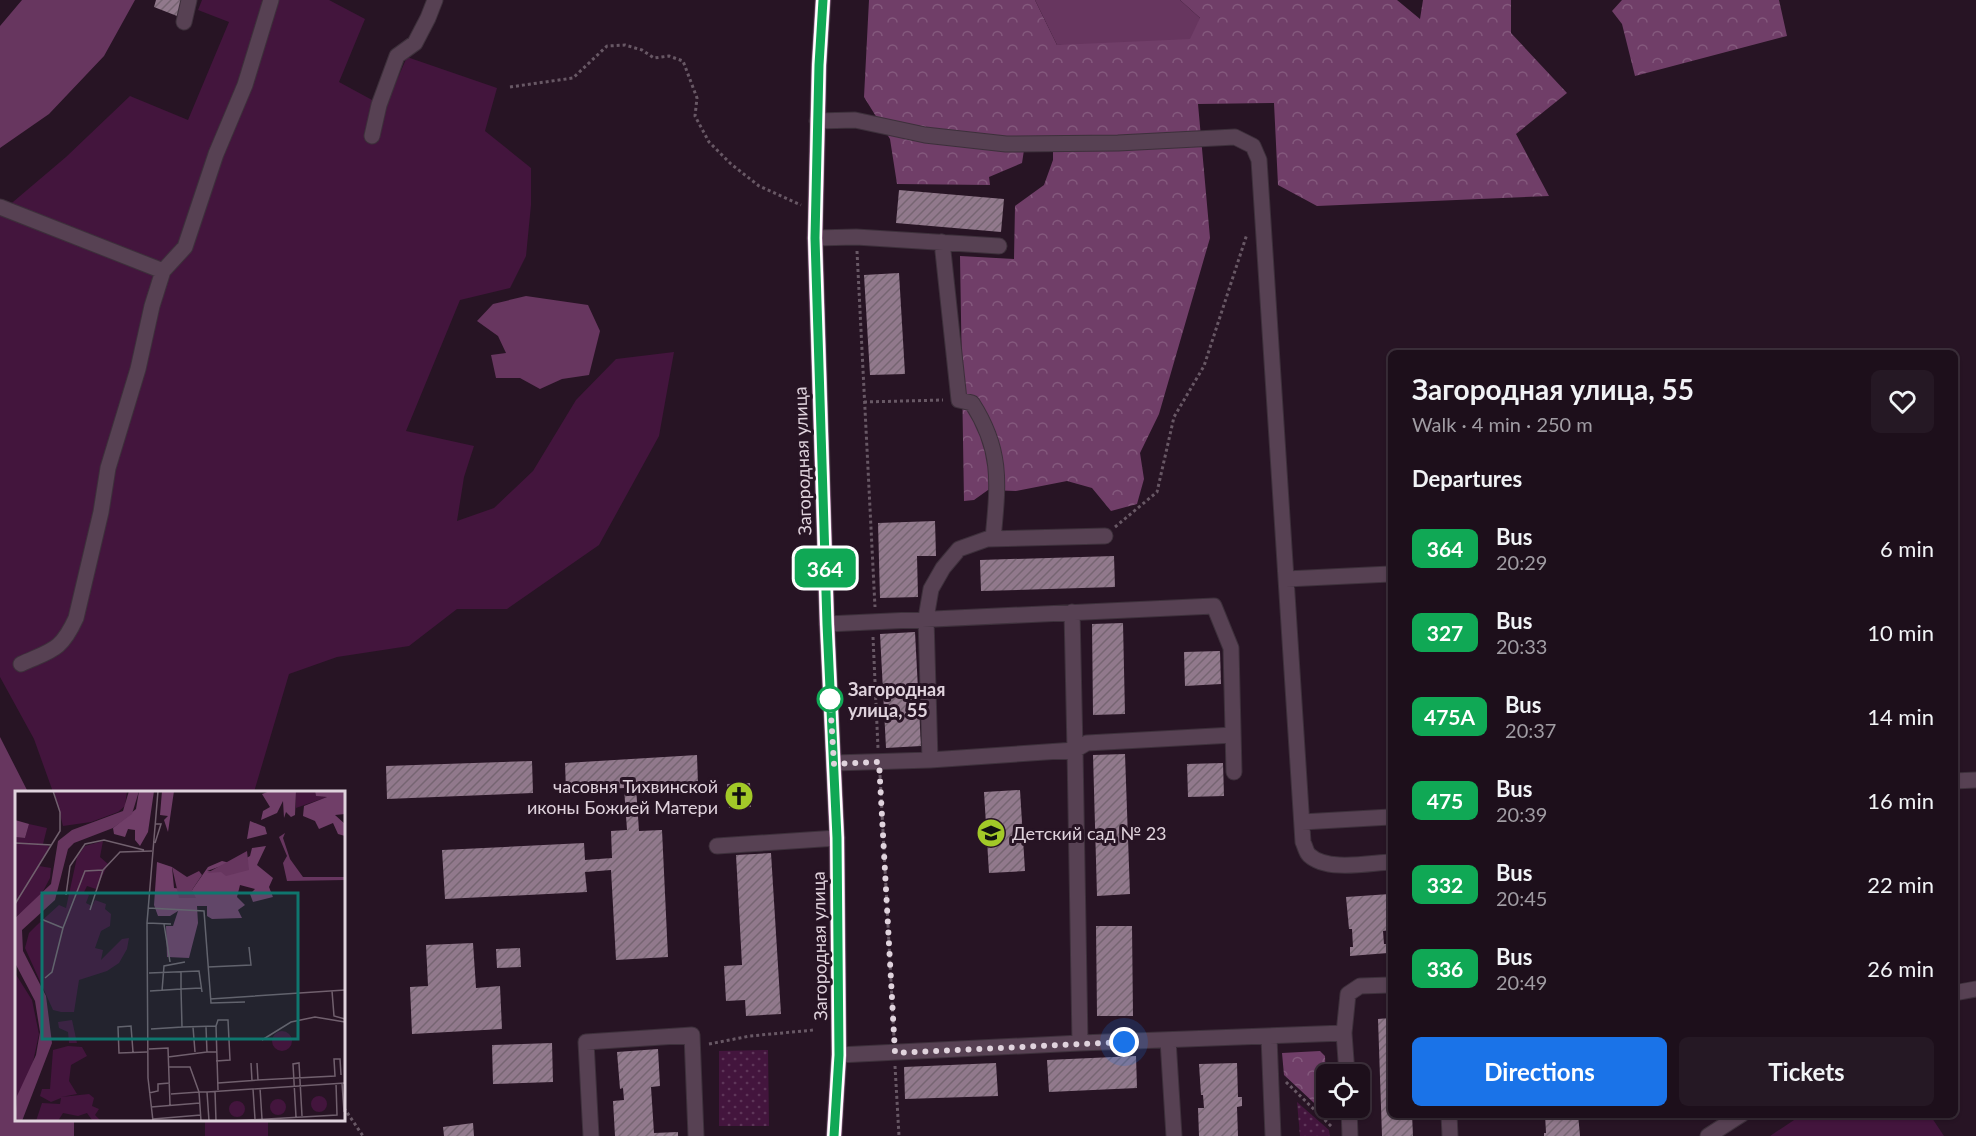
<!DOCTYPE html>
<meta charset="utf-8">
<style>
body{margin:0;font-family:Lato,sans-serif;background:#251824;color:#f1f3f6;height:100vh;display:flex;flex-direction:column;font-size:22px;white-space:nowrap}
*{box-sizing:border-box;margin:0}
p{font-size:20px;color:#a09ca3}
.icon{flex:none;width:33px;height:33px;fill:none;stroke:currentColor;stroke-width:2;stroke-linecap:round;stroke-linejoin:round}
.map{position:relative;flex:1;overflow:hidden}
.sheet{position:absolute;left:1388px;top:350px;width:570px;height:768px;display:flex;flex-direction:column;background:#1d0f1b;border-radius:9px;box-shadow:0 2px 4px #0004,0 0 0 2px #3b2f3a}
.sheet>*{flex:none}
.badge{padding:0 12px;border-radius:9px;font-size:21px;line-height:39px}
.controls{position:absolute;left:1316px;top:1064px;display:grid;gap:12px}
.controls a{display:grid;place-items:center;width:54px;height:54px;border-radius:9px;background:#1d0f1b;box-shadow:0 2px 4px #0004,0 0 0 2px #3b2f3a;font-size:30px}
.you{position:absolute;width:30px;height:30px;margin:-15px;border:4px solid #fff;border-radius:50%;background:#1a73e8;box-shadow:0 0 0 9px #1a73e833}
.map>.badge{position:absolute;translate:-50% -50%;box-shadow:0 0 0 3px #fff}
h2{padding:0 24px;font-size:22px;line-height:54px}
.round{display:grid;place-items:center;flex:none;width:63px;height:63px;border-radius:9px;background:#251824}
.headline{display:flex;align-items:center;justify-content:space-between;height:102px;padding:0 24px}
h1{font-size:28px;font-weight:700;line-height:45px}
.cta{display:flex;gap:12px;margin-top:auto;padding:12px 24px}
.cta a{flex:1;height:69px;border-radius:9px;background:#1a73e8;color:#fff;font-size:24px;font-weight:700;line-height:69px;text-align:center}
.cta a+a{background:#251824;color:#f1f3f6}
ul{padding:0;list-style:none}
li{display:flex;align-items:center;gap:18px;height:84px;padding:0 24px}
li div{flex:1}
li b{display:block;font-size:22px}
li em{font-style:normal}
li .badge{min-width:66px;font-weight:700;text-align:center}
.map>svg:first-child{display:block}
.green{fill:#43153d}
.forest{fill:url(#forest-crowns)}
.park{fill:url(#park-dots)}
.water{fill:#67365f}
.building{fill:url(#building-hatch)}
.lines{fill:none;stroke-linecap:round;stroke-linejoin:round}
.minor-casing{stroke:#3d303b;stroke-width:17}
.major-casing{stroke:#3d303b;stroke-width:17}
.path{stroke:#685865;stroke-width:3;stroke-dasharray:3 3;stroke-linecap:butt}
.minor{stroke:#574153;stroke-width:15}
.major{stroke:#b178a7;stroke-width:15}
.line-casing{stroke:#fff;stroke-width:14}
.line{stroke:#10a855;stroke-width:9}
.walk{stroke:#e0d3dd;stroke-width:6;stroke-dasharray:0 10.8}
.stop-dot{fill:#fff;stroke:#10a855;stroke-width:3}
.labels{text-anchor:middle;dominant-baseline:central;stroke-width:6;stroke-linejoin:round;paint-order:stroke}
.street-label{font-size:18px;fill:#e0d3dd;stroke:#271424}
.stop-label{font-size:18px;font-weight:bold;fill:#e0d3dd;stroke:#271424;text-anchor:start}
.poi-label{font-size:18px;fill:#e0d3dd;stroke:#271424;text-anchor:end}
.inset-road{fill:none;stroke:#71606e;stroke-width:1.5}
.view{fill:#0f766e;fill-opacity:0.15;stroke:#0f766e;stroke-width:3}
.inset-edge{fill:none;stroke:#e0d3dd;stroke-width:3}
</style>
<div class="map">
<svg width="1976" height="1136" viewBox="0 0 1976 1136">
<defs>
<pattern id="forest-crowns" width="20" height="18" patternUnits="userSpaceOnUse" patternTransform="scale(1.5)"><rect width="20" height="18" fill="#703e68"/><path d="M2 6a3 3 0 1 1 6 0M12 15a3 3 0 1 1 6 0" fill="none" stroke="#84597d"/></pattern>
<pattern id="park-dots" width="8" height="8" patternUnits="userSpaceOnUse" patternTransform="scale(1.5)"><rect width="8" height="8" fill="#43153d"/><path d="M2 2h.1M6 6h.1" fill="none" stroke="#5e3659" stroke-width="1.8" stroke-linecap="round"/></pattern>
<pattern id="building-hatch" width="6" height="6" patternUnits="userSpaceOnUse" patternTransform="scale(1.5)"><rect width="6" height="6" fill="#91798c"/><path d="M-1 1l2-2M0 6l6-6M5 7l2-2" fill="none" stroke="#766572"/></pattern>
</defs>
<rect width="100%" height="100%" fill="#271424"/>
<path class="green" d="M202,0H329L365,19L339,82L385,107L407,57L497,88L485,131L531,168V205L526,256L510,288L460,300L406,431L474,446L464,477L457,521L494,508L533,471L576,400L616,359L674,352L659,436L599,545L507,609H457L409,646L337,657L289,674L254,792H53L34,739L0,677V213L66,157L130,96L188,120L229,22L198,10Z
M1803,1114L1930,1115L1944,1136H1770Z
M205,1120H268V1136H205Z"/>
<path class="forest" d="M869,0H1035L1057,45L1200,18L1180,0H1397L1420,19L1423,0H1511V33L1567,93L1516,134L1549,196L1317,206L1278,185L1274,103L1198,104L1210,238L1159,414L1140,453L1144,479L1137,504L1111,511L1092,488L1067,481L1016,491L988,490L974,500L964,501L960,256L1014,259L1015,206L1044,185L1053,160V138L1026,137L1022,163L989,177L990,185L897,184L890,139L864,97Z
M1622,0H1779L1787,36L1635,76L1622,24L1612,11Z
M1320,1051L1325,1056L1327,1115L1284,1075L1282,1053Z"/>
<path class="park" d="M768,1050L769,1126H719V1051Z
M1297,1102L1329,1130L1330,1136H1300Z"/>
<path class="water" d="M22,0H135L104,56L49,114L0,148V26Z
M1035,0H1180L1200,18L1190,39L1057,45Z
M526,296L588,305L600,331L589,375L562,379L540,389L520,378H496L491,355L506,353L498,336L477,321L493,304Z
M0,737L28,792H16V1120H74V1136H0Z"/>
<path class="building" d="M156,0H183L177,16L154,7Z
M899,190L1004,199L1001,232L896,223Z
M899,273L905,374L870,375L864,275Z
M935,521L936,556H917L918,597L880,598L878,523Z
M1114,556L1115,587L981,591L980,560Z
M1123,623L1125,714L1093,715L1092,624Z
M915,632L921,746L886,748L880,634Z
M1220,651L1221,684L1185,686L1184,652Z
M1125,754L1130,894L1097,896L1093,755Z
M697,755L698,784L636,787L639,831L662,830L668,957L616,960L611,870L585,872L587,892L445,899L442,850L584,843L585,860L612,858L611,831L627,830L624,788L566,791L565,763Z
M532,761L533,793L387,799L386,766Z
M1223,763L1224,796L1188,797L1187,764Z
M750,783L751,807L729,808L727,784Z
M1020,790L1025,871L989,873L984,792Z
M771,853L781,1014L746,1016L745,1000L726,1001L724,966L742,965L736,855Z
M1390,894V930L1383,931L1384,944H1387L1388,953L1350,956V947H1353L1352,929H1349L1346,897Z
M1096,926H1132L1133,1016H1097Z
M473,943L476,988L500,986L502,1029L412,1034L410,987L428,986L426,945Z
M520,948L521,967L497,968L496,949Z
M1390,1018V1114H1412L1413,1136H1382L1378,1019Z
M552,1043L553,1082L493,1084L492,1045Z
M658,1049L660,1086L651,1087L654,1133L678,1132V1136H615L613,1101L624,1100L623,1088L620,1089L617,1052Z
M1136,1056L1137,1088L1049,1092L1047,1060Z
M996,1063L998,1096L905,1099L904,1067Z
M1237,1063L1238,1097H1242V1106L1237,1107L1238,1136H1199L1198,1108H1204L1203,1095H1201L1199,1064Z
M1545,1114H1578L1580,1136H1544V1133H1546Z
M473,1123L474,1136H444L443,1127Z"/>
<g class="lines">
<g class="minor-casing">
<path id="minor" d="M184,22L189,0
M817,121L855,120L925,135L1006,144L1118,143L1235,137L1253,146L1259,160L1303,842C1305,846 1306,852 1309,855C1327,872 1369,863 1390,862
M372,136L379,105L397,56L415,43L428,18L435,0
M0,207L163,271
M815,238L856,237L999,246
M942,242L959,400L972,403C1003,451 998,485 993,539
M1286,579L1390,574
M827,624L1214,606L1231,648L1234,772
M21,664C52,650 61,651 76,618L101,512L108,468L138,369L152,306L163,271L185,247L216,154L245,85L271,0
M930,760L926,618L931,589L943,568L959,549L987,539L1105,536
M834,763L930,760L1075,750L1072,612
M1954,781L1976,780
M1302,822L1390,817
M717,846L837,838
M1954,993L1976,989
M1344,1033L1347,1074
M1269,1037L1273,1136
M1168,1040L1174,1136
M1080,1043L1344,1033L1348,994L1360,986L1390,985
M839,1055L1080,1043L1075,750L1087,743L1233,735
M1349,1107L1350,1136
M1449,1114L1450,1136
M591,1136L586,1042L692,1035L696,1136
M1708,1136L1742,1114"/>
</g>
<g class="major-casing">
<path id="major" d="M823,0L819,65L815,238L827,624L837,838L839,1055L834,1136"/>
</g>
<path class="path" d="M510,87L573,78L607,46L625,45L642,50L654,58L669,56L683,61L697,98L695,116L709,142L731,164L759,186L801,205
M857,251L875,607
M864,402L943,400
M1115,527L1157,492L1174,417L1204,366L1247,234
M873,637L878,748
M880,775L894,1038
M709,1044L750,1036L814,1030
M895,1066L899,1136
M1286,1082L1333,1128
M344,1108L363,1136"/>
<use href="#minor" class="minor"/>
<use href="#major" class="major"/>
</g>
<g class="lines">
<g class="line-casing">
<path id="line" d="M823,0L819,65L815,238L827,624L837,838L839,1055L834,1136"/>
</g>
<use href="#line" class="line"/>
<path class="walk" d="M830,699L834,764L879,762L895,1053L1124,1042"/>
</g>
<defs>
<g id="church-disc" transform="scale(1.5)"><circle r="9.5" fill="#a2c928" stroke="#271424"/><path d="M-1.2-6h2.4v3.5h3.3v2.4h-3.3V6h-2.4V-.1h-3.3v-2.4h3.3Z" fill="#111"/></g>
<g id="school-disc" transform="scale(1.5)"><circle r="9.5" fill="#a2c928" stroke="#271424"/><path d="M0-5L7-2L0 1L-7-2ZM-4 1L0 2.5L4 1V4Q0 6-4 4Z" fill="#111"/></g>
</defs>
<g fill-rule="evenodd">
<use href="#church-disc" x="739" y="796"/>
<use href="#school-disc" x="991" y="833"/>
</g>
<circle class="stop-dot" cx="830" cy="699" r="12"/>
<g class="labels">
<g class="street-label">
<text transform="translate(802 461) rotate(-92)">Загородная улица</text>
<text transform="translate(819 946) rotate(-91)">Загородная улица</text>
</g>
<g class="stop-label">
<text x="848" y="689">Загородная<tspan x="848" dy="21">улица, 55</tspan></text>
</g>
<g class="poi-label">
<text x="718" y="786">часовня Тихвинской<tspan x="718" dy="21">иконы Божией Матери</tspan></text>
<text x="1012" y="833" text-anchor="start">Детский сад № 23</text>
</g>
</g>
<g transform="translate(15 791)">
<rect width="330" height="330" fill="#271424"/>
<path d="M39,0H112L110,15L103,21L76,31L48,35ZM281,0H300L301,5L312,6L281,17ZM14,33L32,37L28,53L35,56L24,75L36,77L35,87L24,108L0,126V46L10,47ZM88,50L85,66L93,73L81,98L72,95L69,101L74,104L71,112L77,115L80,109L91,113L90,118L96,123L95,135L86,140L80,157L88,159L86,169L107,148L114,147L112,158L104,172L92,180L64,189L59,221H46L38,219L10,157L14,142L22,134L44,114L51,117L62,66L70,55ZM0,182L17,209L24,243L18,271L1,313ZM57,229L62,252H54L53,241L44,237L43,231ZM257 250a10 10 0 1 1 20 0a10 10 0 1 1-20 0ZM53,255L67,256L72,265L56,274L54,290L62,303L46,306L74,303L79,307L77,315L84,318L80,324L86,330H71L77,329L72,322L63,325L48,322L43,330H21L27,312L45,313L46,307L36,311L25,305L27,298H35L38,259Z" fill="#43153d"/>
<path d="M124,0H139L133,41L125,55L120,49V39L113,38L110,46L99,43L98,37L121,18ZM147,0H159L153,41L149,29L153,25L145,24ZM255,0H281L280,24L276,26L271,21L269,27L268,10L262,22L246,29L248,20L255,16L247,3ZM300,0H330V23L320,24L330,33V45L323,43L318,32L304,38L300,30L288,25L289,15L312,6L301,5ZM0,29L14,33L10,47L0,46ZM235,30L250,36L252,43L232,48ZM251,55L242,74L258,87L254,96L258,106L238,111L235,103L240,98L225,94L222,106L230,114L223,119L227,127L197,128L192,125V115H182L183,132L174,167L152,166L151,135H158L163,120L155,125H143L139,114L142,71L157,76L159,97L177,99L193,76L207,70L215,72L192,80L206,81L235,65L237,57Z" fill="#703e68"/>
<path d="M296 313a8 8 0 1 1 16 0a8 8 0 1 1-16 0ZM255 316a8 8 0 1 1 16 0a8 8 0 1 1-16 0ZM214 318a8 8 0 1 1 16 0a8 8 0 1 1-16 0Z" fill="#43153d"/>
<path d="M114,0H124L117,23L98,37L59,52L53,58L40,109L7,139L8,160L31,205L37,252L7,330H0L2,305L21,264L25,241L20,210L0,172V127L36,93L43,50L57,39L108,20ZM270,42L268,47L275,68L288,86H330V89L272,90L268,72L272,65L264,46ZM232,60L234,79L211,85L206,81L192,82ZM157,76L172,86L184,80L187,84L177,99L181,107H164Z" fill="#67365f"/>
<path class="inset-road" d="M140,33H146L140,52M0,52L37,54M51,104L55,75L70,53L89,49L129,59M0,113L45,40V21L38,0M133,117L189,120L196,212L230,211M75,119L88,79M26,128L48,137M132,132L156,133M149,133L155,171M193,176L236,174L234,156M134,182L184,180L187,201M30,187L37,181L48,137L70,80L88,79L105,61L137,60M135,200L166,198V181M147,200L149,175L170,171M317,200L319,225L330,228M195,208L330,199M201,235L203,299M167,236L201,235L203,229H213L215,269L201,270M178,236L180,261M191,236L192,261H202M136,238L167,236L166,198L186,197M247,249L276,231L300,226L330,231M134,258L153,257L155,314M118,261L116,235L103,236L104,262L132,261M153,266L192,261M236,272L237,290M242,272L243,289L320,285L319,268H325L326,284M154,276H175L184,301H192L194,330M203,292L243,289M327,292L329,321M245,297L247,328M238,298L240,328M200,300L201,330M192,301L330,292M134,302L143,300V293L155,292M156,303L184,301L186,330M136,316L185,312M281,326L278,273L284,272L287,325M138,328L186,324M138,330L133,287L132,132L143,0M215,330L322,324L321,292"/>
<path class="view" d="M27,102H283V248H27Z"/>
<rect width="330" height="330" class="inset-edge"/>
</g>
</svg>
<div class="controls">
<a><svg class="icon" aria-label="locate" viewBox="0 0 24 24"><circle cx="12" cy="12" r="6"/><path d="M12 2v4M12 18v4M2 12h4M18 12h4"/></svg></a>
</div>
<div class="you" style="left:1124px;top:1042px"></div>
<b class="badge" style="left:825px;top:568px;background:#10a855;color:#fff">364</b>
<section class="sheet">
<div class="headline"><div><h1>Загородная улица, 55</h1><p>Walk · 4 min · 250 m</p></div><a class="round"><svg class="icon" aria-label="heart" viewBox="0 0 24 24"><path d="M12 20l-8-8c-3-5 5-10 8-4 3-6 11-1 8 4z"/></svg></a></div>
<h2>Departures</h2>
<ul>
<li><span class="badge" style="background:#10a855;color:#fff">364</span><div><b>Bus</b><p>20:29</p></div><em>6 min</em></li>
<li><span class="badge" style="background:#10a855;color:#fff">327</span><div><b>Bus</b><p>20:33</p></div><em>10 min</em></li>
<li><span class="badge" style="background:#10a855;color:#fff">475А</span><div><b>Bus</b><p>20:37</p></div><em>14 min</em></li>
<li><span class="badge" style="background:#10a855;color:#fff">475</span><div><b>Bus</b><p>20:39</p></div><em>16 min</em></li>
<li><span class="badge" style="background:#10a855;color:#fff">332</span><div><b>Bus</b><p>20:45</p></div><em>22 min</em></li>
<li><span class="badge" style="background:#10a855;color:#fff">336</span><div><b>Bus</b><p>20:49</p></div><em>26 min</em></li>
</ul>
<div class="cta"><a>Directions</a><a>Tickets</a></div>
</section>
</div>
